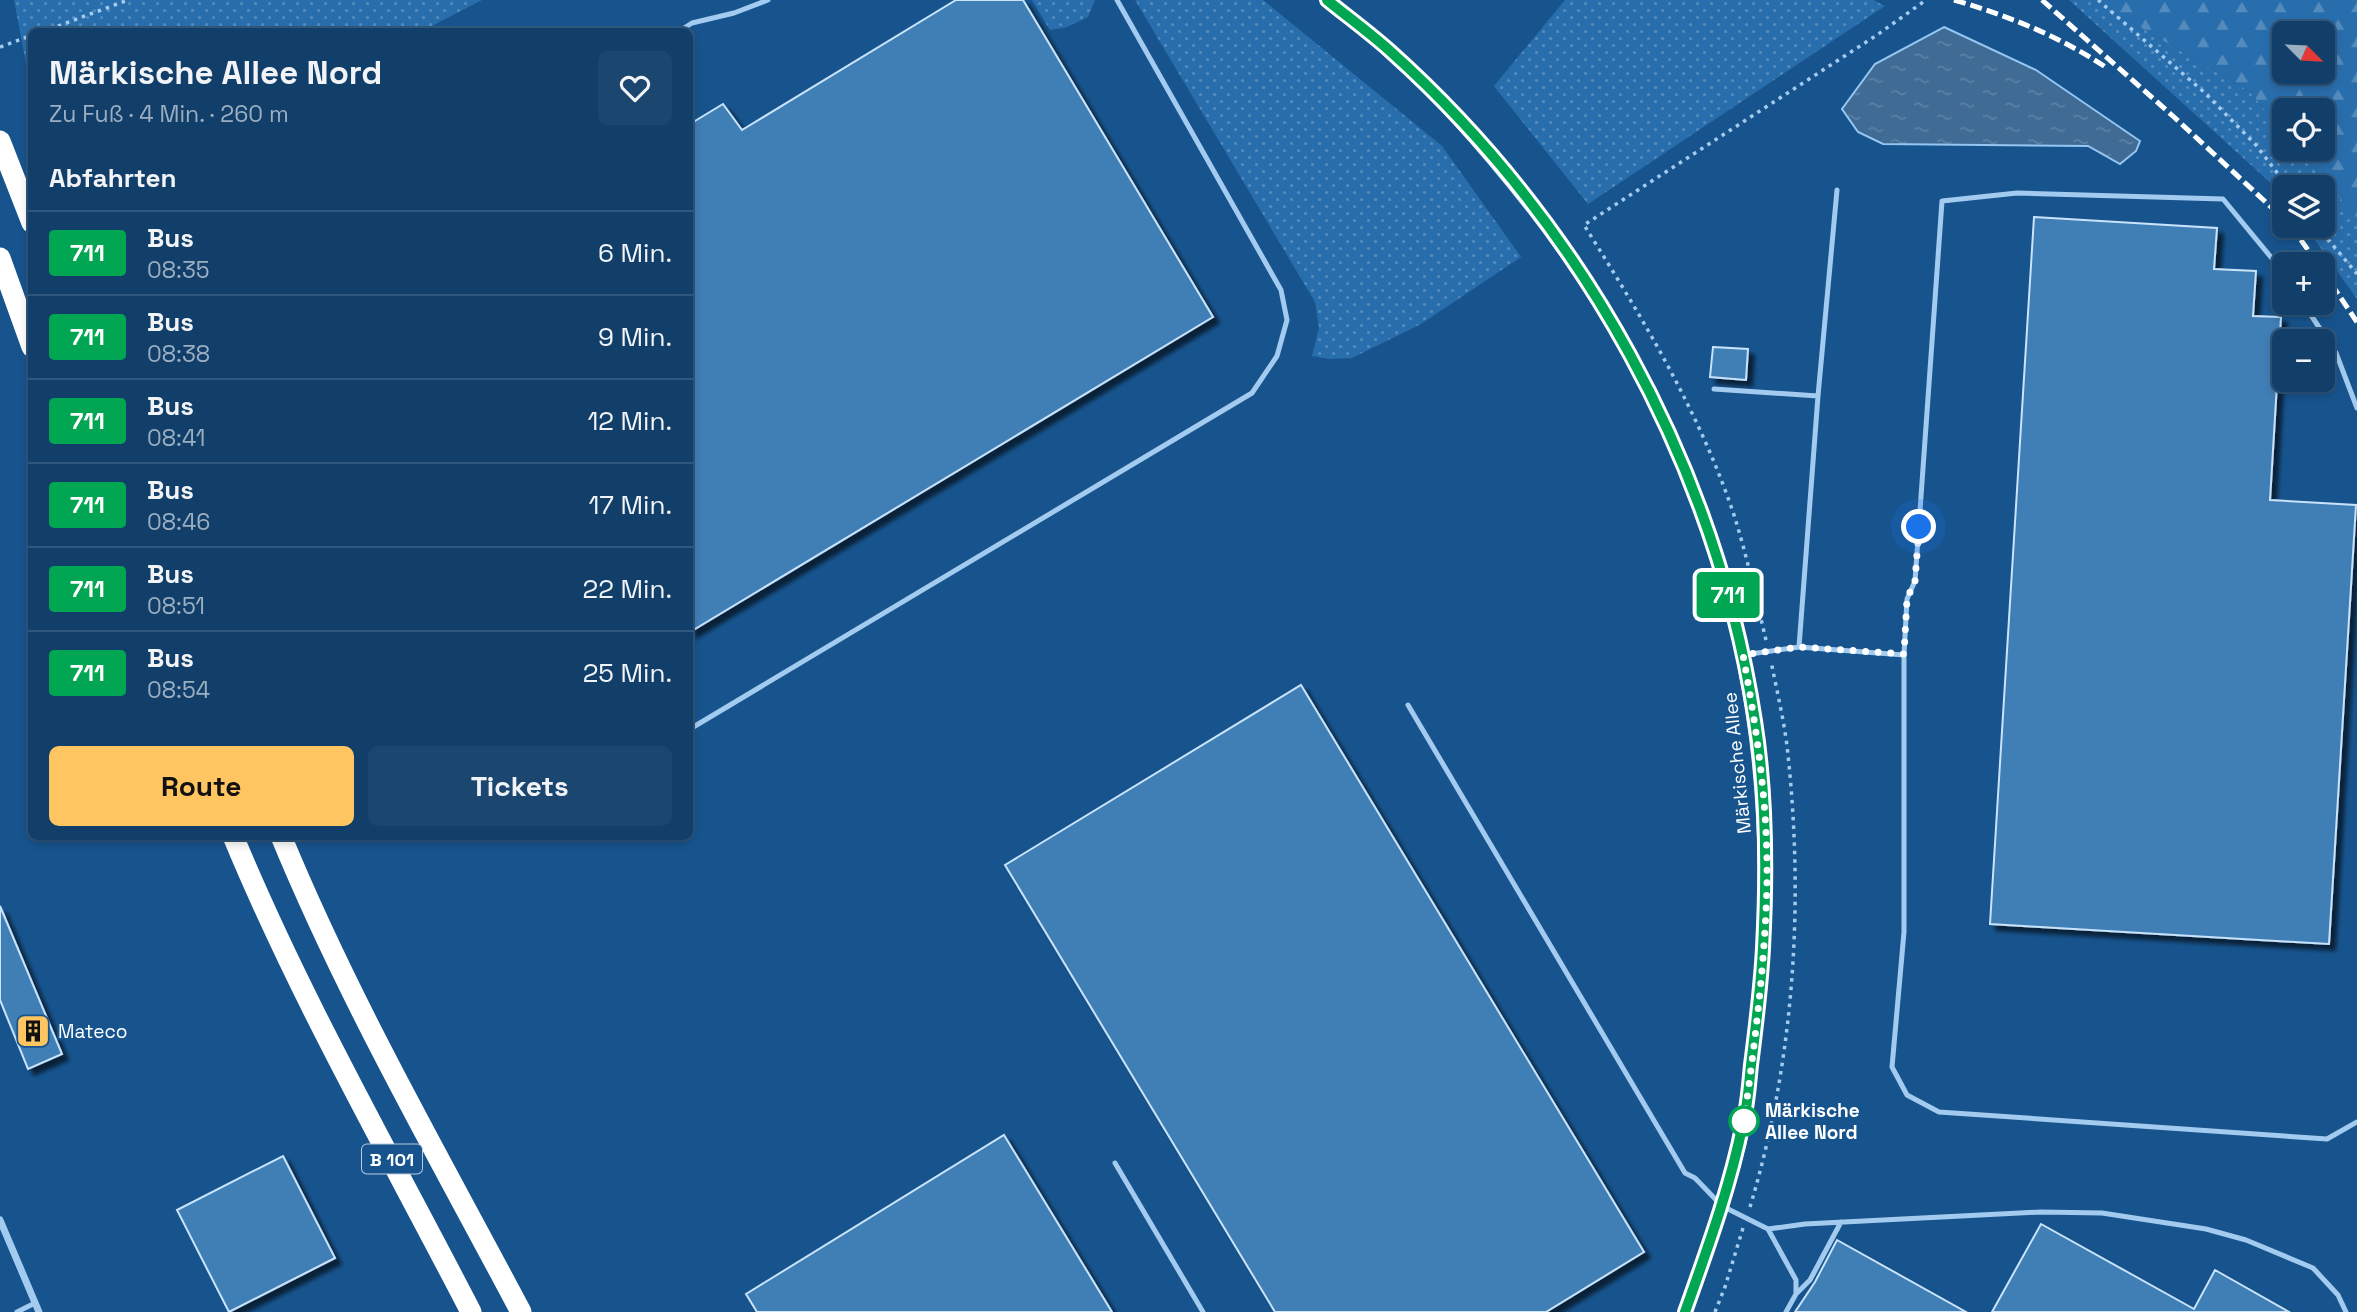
<!DOCTYPE html>
<html lang="de">
<meta charset="utf-8">
<style>
body{margin:0;font-family:"Space Grotesk",sans-serif;background:#1a4670;color:#f1f3f6;height:100vh;display:flex;flex-direction:column;font-size:26px;white-space:nowrap}
*{box-sizing:border-box;margin:0}
p{font-size:23px;color:#9cafc1}
.icon{flex:none;width:38px;height:38px;fill:none;stroke:currentColor;stroke-width:2;stroke-linecap:round;stroke-linejoin:round}
.map{position:relative;flex:1;overflow:hidden}
.details{position:absolute;left:28px;top:28px;width:665px;height:812px;display:flex;flex-direction:column;background:#113f6a;border-radius:10px;box-shadow:0 4px 10px #0003,0 0 0 2px #30587e}
.details>*{flex:none}
.badge{padding:0 14px;border-radius:5px;font-size:24px;line-height:46px}
.needle{width:46px;rotate:114deg}
.fabs{position:absolute;left:2272px;top:21px;display:grid;gap:14px}
.fabs a{display:grid;place-items:center;width:63px;height:63px;border-radius:10px;background:#113f6a;box-shadow:0 4px 10px #0003,0 0 0 2px #30587e;font-size:35px}
.you{position:absolute;width:35px;height:35px;margin:-18px;border:5px solid #fff;border-radius:50%;background:#1a73e8;box-shadow:0 0 0 10px #1a73e833}
.map>.badge{position:absolute;translate:-50% -50%;box-shadow:0 0 0 4px #fff}
h2{padding:0 21px;font-size:26px;line-height:63px}
.round{display:grid;place-items:center;flex:none;width:74px;height:74px;border-radius:10px;background:#1a4670}
.summary{display:flex;align-items:center;justify-content:space-between;height:119px;padding:0 21px}
h1{font-size:33px;font-weight:700;line-height:52px}
.cta{display:flex;gap:14px;margin-top:auto;padding:14px 21px}
.cta a{flex:1;height:80px;border-radius:10px;background:#ffc561;color:#111;font-size:28px;font-weight:700;line-height:80px;text-align:center}
.cta a+a{background:#1a4670;color:#f1f3f6}
ul{padding:0;list-style:none}
li{display:flex;align-items:center;gap:21px;height:84px;padding:0 21px;border-top:2px solid #30587e}
li div{flex:1}
li b{display:block;font-size:26px}
li em{font-style:normal}
li .badge{min-width:77px;font-weight:700;text-align:center}
.map>svg:first-child{display:block}
.green{fill:url(#green-dots)}
.forest{fill:url(#forest-firs);fill-rule:evenodd}
.water{fill:url(#water-ripples);stroke:#95c7f2;stroke-width:2}
.building{fill:#3f7eb6;stroke:#c9e3fb;stroke-width:2;filter:url(#shadow)}
.lines{fill:none;stroke-linecap:round;stroke-linejoin:round}
.path{stroke:#a3cbef;stroke-width:3.5;stroke-dasharray:3.5 5;stroke-linecap:butt}
.lane{stroke:#a3cbef;stroke-width:5}
.street{stroke:#a3cbef;stroke-width:7}
.secondary{stroke:#d0e6fb;stroke-width:14}
.highway{stroke:#fff;stroke-width:21}
.rail{stroke:#fff;stroke-width:5;stroke-dasharray:12 5;stroke-linecap:butt}
.line-casing{stroke:#fff;stroke-width:16}
.line{stroke:#00a651;stroke-width:10}
.walk{stroke:#fff;stroke-width:7;stroke-dasharray:0 12.6}
.stop-dot{fill:#fff;stroke:#00a651;stroke-width:3.5}
.labels{text-anchor:middle;dominant-baseline:central;stroke-width:5;stroke-linejoin:round;paint-order:stroke}
.shield{fill:#17548e;stroke:#b9ccdd;stroke-width:2}
.shield-label{font-size:18px;font-weight:bold;fill:#fff}
.street-label{font-size:19px;fill:#fff;stroke:#17548e}
.poi-label{font-size:19px;fill:#fff;stroke:#17548e;text-anchor:start}
.stop-label{font-size:19px;font-weight:bold;fill:#fff;stroke:#17548e;text-anchor:start}
</style>
<div class="map">
<svg width="2357" height="1312" viewBox="0 0 2357 1312">
<defs>
<pattern id="green-dots" width="8" height="8" patternUnits="userSpaceOnUse" patternTransform="scale(1.75)"><rect width="8" height="8" fill="#296eac"/><path d="M2 2h.1M6 6h.1" fill="none" stroke="#548bbd" stroke-width="1.8" stroke-linecap="round"/></pattern>
<pattern id="forest-firs" width="22" height="20" patternUnits="userSpaceOnUse" patternTransform="scale(1.75)"><rect width="22" height="20" fill="#296eac"/><path d="M5 1l3.5 6h-7zM16 11l3.5 6h-7z" fill="#548bbd"/></pattern>
<pattern id="water-ripples" width="26" height="14" patternUnits="userSpaceOnUse" patternTransform="scale(1.75)"><rect width="26" height="14" fill="#3f6b95"/><path d="M2 4q2-2 4 0t4 0M15 11q2-2 4 0t4 0" fill="none" stroke="#5c81a5"/></pattern>
<filter id="shadow"><feDropShadow dx="6" dy="6" stdDeviation="2" flood-color="#0009"/></filter>
</defs>
<rect width="100%" height="100%" fill="#17548e"/>
<path class="green" d="M14,0H482L422,31L32,32L31,90Z
M1032,0H1095L1088,17L1067,27L1050,30Z
M1135,0H1263L1442,146L1521,257L1421,324L1352,358L1329,359L1312,356L1319,328L1315,302Z
M1565,0H1873L1885,6L1588,204L1494,86Z
M2069,0H2094L2249,91L2284,132V149H2298L2357,218V299L2305,226H2322V187H2284V195Z"/>
<path class="forest" d="M2094,0H2357V218L2298,149H2322V110H2284V132L2249,91ZM2284,33H2322V72H2284Z"/>
<path class="water" d="M1944,27L2036,70L2140,141L2136,151L2120,164L2088,146L1883,144L1858,132L1842,109L1875,64Z"/>
<path class="building" d="M956,0H1023L1213,317L690,632V124L723,104L742,130Z
M2034,217L2217,228L2214,269L2256,271L2253,316L2281,317L2270,500L2356,505L2329,944L1990,924Z
M1713,347L1748,349L1746,380L1710,377Z
M1301,685L1644,1252L1546,1312H1275L1005,865Z
M0,906L62,1054L28,1069L0,1000Z
M1004,1135L1112,1312H757L746,1294Z
M283,1156L335,1258L229,1312L177,1210Z
M2041,1224L2194,1309L2215,1270L2289,1312H1992Z
M1837,1240L1966,1312H1795L1815,1282Z"/>
<g class="lines">
<path class="path" d="M2098,0L2205,93L2256,145L2288,187
M42,32L128,0
M0,47L32,35
M2317,226L2357,274
M1766,640C1756,599 1747,556 1734,515C1699,411 1642,317 1584,225L1877,35L1926,0
M1750,1207C1794,1061 1804,906 1788,755C1785,724 1777,692 1771,661
M1715,1312L1725,1287L1743,1228"/>
<path class="lane" d="M678,32L692,23L734,13L768,0
M2303,303L2336,353L2357,408
M1714,389L1818,396
M1799,647L1904,655V932L1892,1067L1907,1095L1939,1112L2327,1139L2357,1122
M1743,655L1799,647L1818,396L1837,190
M1904,655L1907,599L1915,581L1942,201L2017,193L2223,199L2284,273
M1408,705L1685,1173L1695,1178L1722,1206L1768,1229L1805,1224L2041,1212L2102,1213L2206,1229L2246,1240L2313,1268L2338,1295L2346,1312
M690,729L1252,393L1277,356L1287,320L1281,290L1117,0
M1115,1163L1203,1312
M1768,1229L1796,1280V1294L1786,1312
M1797,1293L1810,1280L1841,1222
M17,1312L35,1303"/>
<path class="street" d="M0,1220L39,1312"/>
<path class="secondary" d="M1327,0C1348,17 1370,33 1390,51C1443,98 1489,152 1533,208C1702,427 1778,672 1763,948C1761,987 1756,1026 1751,1065C1749,1084 1748,1104 1744,1123C1730,1188 1707,1250 1685,1312"/>
<path class="highway" d="M0,141L32,223
M0,258L32,347
M233,836C301,1000 390,1155 471,1312
M281,836C349,1001 438,1155 521,1312"/>
<path class="rail" d="M1954,0C2009,16 2059,36 2107,68
M2042,0L2174,117L2284,219
M2291,226L2318,264
M2322,270L2357,322"/>
</g>
<g class="lines">
<g class="line-casing">
<path id="line" d="M1327,0C1348,17 1370,33 1390,51C1582,223 1716,465 1755,721C1767,796 1767,872 1763,948C1761,987 1756,1026 1751,1065C1749,1084 1748,1104 1743,1123C1730,1188 1707,1250 1685,1312"/>
</g>
<use href="#line" class="line"/>
<path class="walk" d="M1744,1121C1755,1042 1765,963 1767,883C1768,806 1757,730 1743,655L1799,647L1904,654L1907,599L1915,581L1919,527"/>
</g>
<defs>
<g id="building-square" transform="scale(1.75)"><rect x="-9" y="-9" width="18" height="18" rx="4" fill="#ffc561" stroke="#17548e"/><path d="M-4-6H4V6H1V3H-1V6H-4ZM-2.5-4.3h1.7v1.8h-1.7ZM.8-4.3h1.7v1.8H.8ZM-2.5-1h1.7V.8h-1.7ZM.8-1h1.7V.8H.8Z" fill="#111"/></g>
</defs>
<g fill-rule="evenodd">
<use href="#building-square" x="33" y="1031"/>
</g>
<circle class="stop-dot" cx="1744" cy="1121" r="14"/>
<g class="labels">
<rect class="shield" x="362" y="1144.5" width="60" height="29" rx="5"/>
<g class="shield-label">
<text x="392" y="1159">B 101</text>
</g>
<g class="street-label">
<text transform="translate(1737 763) rotate(-96)">Märkische Allee</text>
</g>
<g class="poi-label">
<text x="58" y="1031">Mateco</text>
</g>
<g class="stop-label">
<text x="1765" y="1110">Märkische<tspan x="1765" dy="22">Allee Nord</tspan></text>
</g>
</g>
</svg>
<div class="fabs">
<a><svg class="needle" viewBox="-14 -14 28 28"><path d="M0-13l5 13h-10z" fill="#e53935"/><path d="M0 13l5-13h-10z" fill="#9cafc1"/></svg></a>
<a><svg class="icon" aria-label="locate" viewBox="0 0 24 24"><circle cx="12" cy="12" r="6"/><path d="M12 2v4M12 18v4M2 12h4M18 12h4"/></svg></a>
<a><svg class="icon" aria-label="layers" viewBox="0 0 24 24"><path d="M12 4l9 5-9 5-9-5zM3 14l9 5 9-5"/></svg></a>
<a>+</a>
<a>−</a>
</div>
<div class="you" style="left:1919px;top:527px"></div>
<b class="badge" style="left:1728px;top:595px;background:#00a651;color:#fff">711</b>
<section class="details">
<div class="summary"><div><h1>Märkische Allee Nord</h1><p>Zu Fuß · 4 Min. · 260 m</p></div><a class="round"><svg class="icon" aria-label="heart" viewBox="0 0 24 24"><path d="M12 20l-8-8c-3-5 5-10 8-4 3-6 11-1 8 4z"/></svg></a></div>
<h2>Abfahrten</h2>
<ul>
<li><span class="badge" style="background:#00a651;color:#fff">711</span><div><b>Bus</b><p>08:35</p></div><em>6 Min.</em></li>
<li><span class="badge" style="background:#00a651;color:#fff">711</span><div><b>Bus</b><p>08:38</p></div><em>9 Min.</em></li>
<li><span class="badge" style="background:#00a651;color:#fff">711</span><div><b>Bus</b><p>08:41</p></div><em>12 Min.</em></li>
<li><span class="badge" style="background:#00a651;color:#fff">711</span><div><b>Bus</b><p>08:46</p></div><em>17 Min.</em></li>
<li><span class="badge" style="background:#00a651;color:#fff">711</span><div><b>Bus</b><p>08:51</p></div><em>22 Min.</em></li>
<li><span class="badge" style="background:#00a651;color:#fff">711</span><div><b>Bus</b><p>08:54</p></div><em>25 Min.</em></li>
</ul>
<div class="cta"><a>Route</a><a>Tickets</a></div>
</section>
</div>
